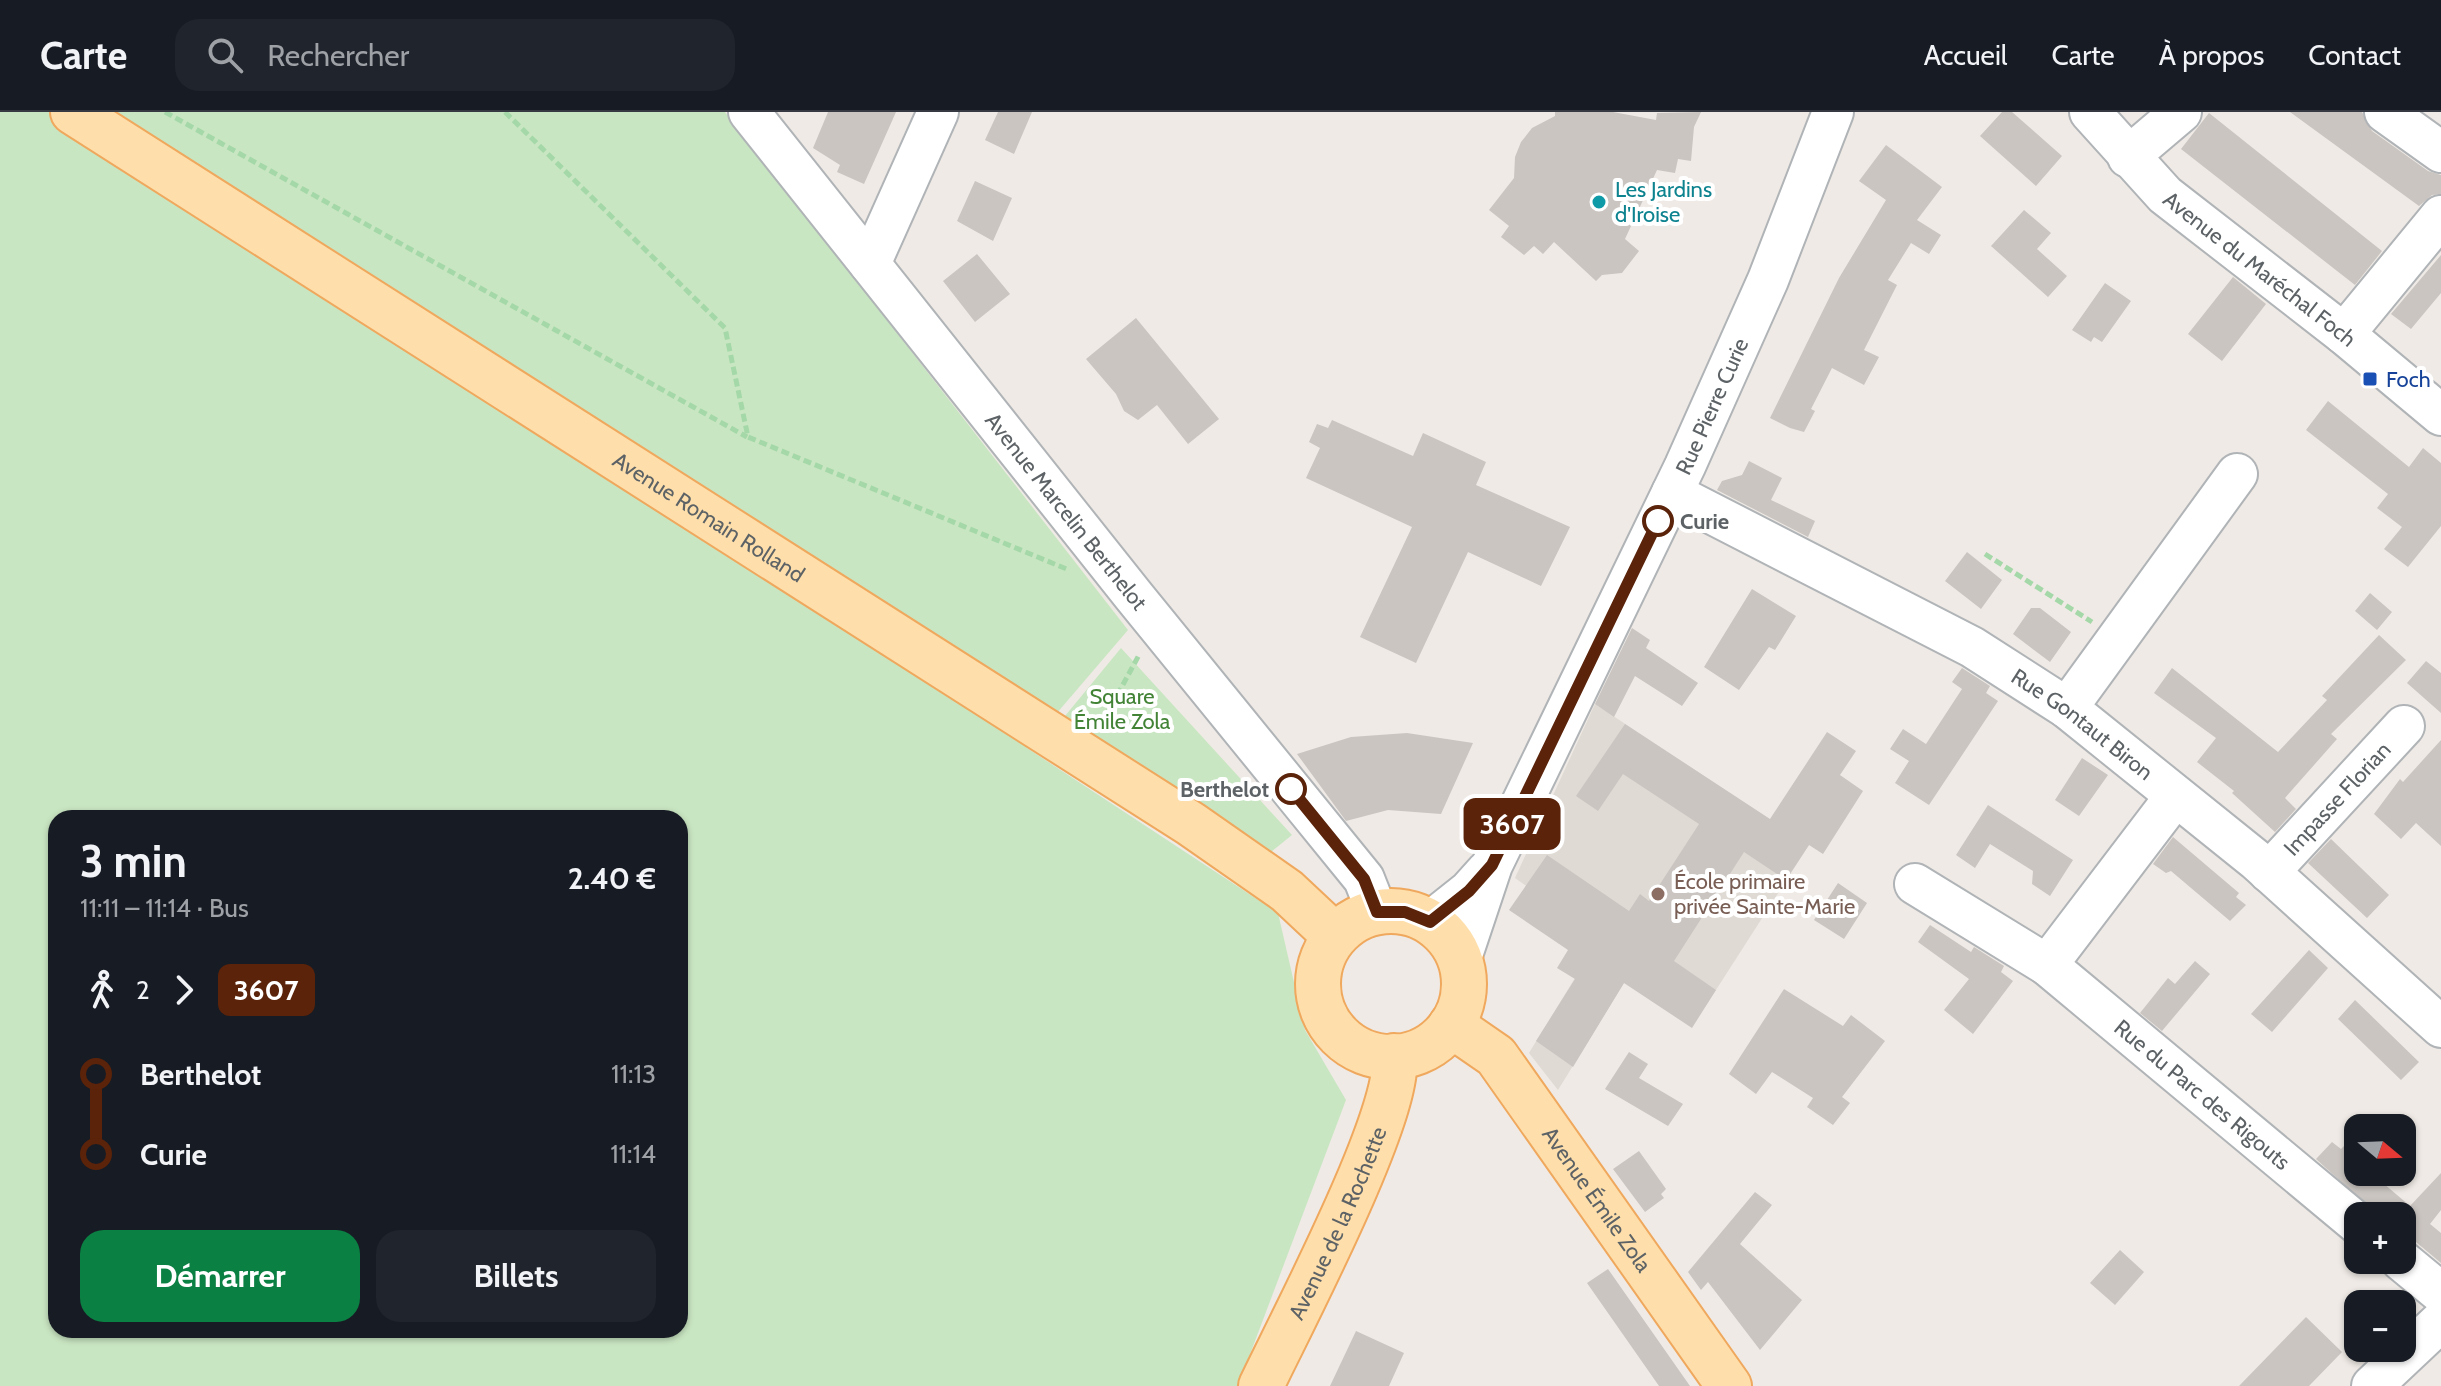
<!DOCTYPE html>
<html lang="fr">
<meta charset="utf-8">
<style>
body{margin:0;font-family:Cabin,sans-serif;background:#20242c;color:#f1f3f6;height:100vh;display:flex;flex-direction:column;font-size:30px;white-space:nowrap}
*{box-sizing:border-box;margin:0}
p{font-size:26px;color:#9ea1a6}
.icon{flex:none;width:44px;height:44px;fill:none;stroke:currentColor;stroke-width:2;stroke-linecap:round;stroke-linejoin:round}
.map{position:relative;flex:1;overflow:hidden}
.side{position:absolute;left:48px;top:698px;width:640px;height:528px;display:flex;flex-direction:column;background:#171b24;border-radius:24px;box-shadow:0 2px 6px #0004}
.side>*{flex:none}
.badge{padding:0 16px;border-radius:12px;font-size:28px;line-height:52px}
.needle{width:52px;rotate:109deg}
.controls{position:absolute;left:2344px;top:1002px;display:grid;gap:16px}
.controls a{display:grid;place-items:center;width:72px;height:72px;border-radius:16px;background:#171b24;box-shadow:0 2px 6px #0004;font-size:40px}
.map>.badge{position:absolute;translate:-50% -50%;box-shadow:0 0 0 4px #fff}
.legs{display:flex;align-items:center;gap:12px;height:88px;padding:0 32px;font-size:26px}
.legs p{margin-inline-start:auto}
.summary{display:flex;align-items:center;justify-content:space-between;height:136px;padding:0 32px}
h1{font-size:44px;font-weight:700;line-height:60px}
.primary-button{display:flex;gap:16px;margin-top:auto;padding:16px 32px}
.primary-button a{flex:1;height:92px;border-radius:24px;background:#0b8043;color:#fff;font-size:32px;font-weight:700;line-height:92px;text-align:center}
.primary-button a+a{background:#20242c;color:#f1f3f6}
ul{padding:0 32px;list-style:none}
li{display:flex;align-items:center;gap:28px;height:80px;font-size:30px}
li i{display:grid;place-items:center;width:12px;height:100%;margin:0 10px;background:currentColor}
li i::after{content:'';width:20px;height:20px;margin:-10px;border:6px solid;border-radius:50%;background:#171b24}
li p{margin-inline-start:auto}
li:first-child i{background:linear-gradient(#0000 50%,currentColor 0)}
li:last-child i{background:linear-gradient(currentColor 50%,#0000 0)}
header{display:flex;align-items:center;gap:48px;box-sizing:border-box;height:112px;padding:0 40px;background:#171b24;border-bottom:2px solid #363941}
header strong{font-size:38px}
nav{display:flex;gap:44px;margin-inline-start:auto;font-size:28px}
.search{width:560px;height:72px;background:#20242c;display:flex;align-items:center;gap:20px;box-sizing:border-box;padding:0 28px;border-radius:24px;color:#9ea1a6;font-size:30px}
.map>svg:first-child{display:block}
.education{fill:#dfdad3}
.green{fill:#c9e6c2;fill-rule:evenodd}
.building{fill:#cac5c1}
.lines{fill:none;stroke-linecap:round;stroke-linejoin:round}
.minor-casing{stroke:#b0b4b7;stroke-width:44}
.major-casing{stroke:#efa85d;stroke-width:48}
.path{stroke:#a5d8a8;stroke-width:5;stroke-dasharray:8 4;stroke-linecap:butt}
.minor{stroke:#fff;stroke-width:40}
.major{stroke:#fedfab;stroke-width:44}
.line-1-casing{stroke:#fff;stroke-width:18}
.line-1{stroke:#5a230a;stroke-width:12}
.culture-dot{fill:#0f9aa8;stroke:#fff;stroke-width:3}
.transit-dot{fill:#1a4fb4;stroke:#fff;stroke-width:3}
.stop-1-dot{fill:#fff;stroke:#5a230a;stroke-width:4}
.education-dot{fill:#8d6e63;stroke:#fff;stroke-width:3}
.labels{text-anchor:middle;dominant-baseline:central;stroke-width:8;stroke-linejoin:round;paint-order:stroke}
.culture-label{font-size:22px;fill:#0d838f;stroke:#fff;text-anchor:start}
.street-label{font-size:22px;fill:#5c6265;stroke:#fff}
.transit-label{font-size:22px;fill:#164399;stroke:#fff;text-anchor:start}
.stop-label{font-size:22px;font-weight:bold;fill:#5c6265;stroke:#fff;text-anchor:start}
.park-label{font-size:22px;fill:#428336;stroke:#fff}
.education-label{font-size:22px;fill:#785e54;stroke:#fff;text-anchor:start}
</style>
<header>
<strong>Carte</strong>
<div class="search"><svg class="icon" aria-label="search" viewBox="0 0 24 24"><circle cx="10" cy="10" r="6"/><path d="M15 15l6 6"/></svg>Rechercher</div>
<nav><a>Accueil</a><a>Carte</a><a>À propos</a><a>Contact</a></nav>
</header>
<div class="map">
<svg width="2441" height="1274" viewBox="0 0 2441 1274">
<rect width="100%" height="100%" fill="#efeae5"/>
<path class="education" d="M1595,592L1809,733L1705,895L1624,871L1558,978L1529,941L1600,825L1515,766Z"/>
<path class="green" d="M0,0H725L1128,518L1027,636L1278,801L1305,918L1346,988L1238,1274H0ZM56,706H680V1218H56Z
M1121,536L1292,723L1266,744L1065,604Z"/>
<path class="building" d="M828,0H896L864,72L837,60L840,53L813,36Z
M998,0H1032L1014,42L985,28Z
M1555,0H1613L1656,8L1657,1L1701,0L1694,15L1691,49L1678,47L1675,61L1657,58L1625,127L1639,139L1622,161L1602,163L1596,169L1554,130L1543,142L1534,134L1524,143L1501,125L1509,114L1489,98L1514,66L1515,45L1521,30L1532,16L1555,4Z
M2002,0H2012L2062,44L2036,74L1980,24Z
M2290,0H2362L2372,19L2428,59L2441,63V82L2432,83L2419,94Z
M2209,1L2382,139L2355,173L2181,37Z
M1886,33L1942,75L1917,108L1941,123L1929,142L1911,131L1888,168L1897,173L1864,238L1879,245L1864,273L1832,256L1811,297L1815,299L1804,320L1790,316L1770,306L1839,166L1886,88L1859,69Z
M975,69L1012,86L993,129L957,109Z
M2024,98L2051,121L2037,137L2067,164L2048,185L1991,134Z
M977,142L1010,182L975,210L943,169Z
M2441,143V181L2411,217L2391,202Z
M2233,165L2266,192L2222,249L2188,222Z
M2105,171L2131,189L2102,230L2094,225L2091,230L2072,218Z
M1136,206L1219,307L1188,332L1157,293L1138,308L1124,299L1116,282L1086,247Z
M2328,289L2409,355L2423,336L2441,351V414L2408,455L2384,437L2402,415L2377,396L2388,382L2306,318Z
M1332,308L1413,344L1423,321L1486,350L1476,373L1570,415L1541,474L1468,440L1416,551L1360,525L1412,415L1306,366L1320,336L1309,330L1317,312L1328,316Z
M1749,349L1782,366L1771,388L1815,409L1808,425L1717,378L1722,369L1742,363Z
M1967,440L2002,468L1981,497L1945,469Z
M1752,477L1796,504L1775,538L1769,535L1739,578L1704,555Z
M2370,481L2392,500L2377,518L2355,499Z
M2031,496H2040L2071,520L2050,550L2013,522Z
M1632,516L1650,528L1646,536L1698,571L1682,594L1635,564L1614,605L1595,592Z
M2379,523L2406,548L2331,622L2337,627L2285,686L2296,697L2275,720L2232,681L2234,679L2197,650L2216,626L2154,581L2172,556L2278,640L2327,588L2322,584Z
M2426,549L2441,561V601L2407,571Z
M1962,556L1990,574L1986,581L1998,589L1929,693L1895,671L1909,649L1890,637L1903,617L1926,632L1962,577L1952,570Z
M1625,612L1770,707L1827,620L1856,639L1840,663L1863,679L1823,742L1809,733L1786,768L1744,740L1674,849L1716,878L1692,916L1624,871L1573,955L1536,929L1575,867L1557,856L1568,838L1509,798L1547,743L1629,799L1640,782L1649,789L1699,712L1623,662L1598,699L1576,684Z
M1407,621L1473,631L1441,702L1388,698L1346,709L1297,642L1351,625Z
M2441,628V734L2416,711L2401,727L2374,702L2400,667L2403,670Z
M2082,646L2108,663L2079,704L2055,688Z
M1988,693L2073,748L2050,784L2032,772L2033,759L1990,732L1975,756L1956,743Z
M2173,725L2239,781L2236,785L2246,793L2230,809L2171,759L2166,761L2153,752Z
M2331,727L2389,783L2367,806L2308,751Z
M1838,771L1867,791L1844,827L1814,808Z
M1930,813L1971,840L1974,835L2004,854L2001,860L2013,869L1973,922L1944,898L1969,867L1918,830Z
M2309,838L2328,856L2272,920L2251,902Z
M2195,849L2210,862L2162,919L2140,901L2168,866L2175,872Z
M1784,877L1843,914L1851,903L1885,929L1842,985L1850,991L1833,1013L1807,995L1813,986L1772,960L1756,982L1729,962Z
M2355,888L2419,950L2401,968L2338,907Z
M1629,940L1648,952L1639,966L1683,992L1668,1014L1605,977Z
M2358,1020V1060H2370L2410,1094L2441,1061V1098L2430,1112L2441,1121V1151L2416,1130L2402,1125V1104H2379L2316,1047L2332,1030L2341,1037Z
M1639,1039L1666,1077L1661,1082L1664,1086L1645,1100L1613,1057Z
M1755,1080L1772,1093L1740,1132L1802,1188L1760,1238L1708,1170L1701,1178L1688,1160Z
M2120,1138L2144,1160L2115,1193L2090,1171Z
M1608,1157L1690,1274H1659L1587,1171Z
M2306,1205L2342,1240L2309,1274H2239Z
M1356,1219L1404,1241L1389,1274H1330Z"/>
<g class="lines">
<g class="minor-casing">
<g id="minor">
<path id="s1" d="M749,0L1133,483L1364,767L1377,800"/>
<path id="s2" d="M2090,0L2165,83L2344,222L2441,303"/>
<path d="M2385,0L2441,40"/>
<path d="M2128,45L2181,0"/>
<path d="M870,152L938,0"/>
<path d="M2344,222L2441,104"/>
<path id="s3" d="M1672,381L1972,535L2067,596L2256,748L2441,915"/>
<path d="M2067,596L2237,362"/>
<path id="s4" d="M2168,694L2047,853L2358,1112"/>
<path id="s5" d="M2269,760L2404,614"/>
<path d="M1915,772L2047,853"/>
<path d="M1430,810L1469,779L1487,759"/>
<path id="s6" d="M1460,849L1492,753L1685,354L1768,168L1833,0"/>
<path d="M2401,1148L2441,1181"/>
<path d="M2372,1274L2441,1209"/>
</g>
</g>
<g class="major-casing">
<g id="major">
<path id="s7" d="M73,0L1191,712L1287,779L1335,824"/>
<circle cx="1391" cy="872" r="73"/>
<path id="s8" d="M1451,913L1496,944L1729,1274"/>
<path id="s9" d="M1261,1274C1290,1213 1403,999 1394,944"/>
</g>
</g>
<path class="path" d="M165,0L747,325
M505,0L725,216L748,325L1069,458
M1985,442L2092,510
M1100,615L1139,543"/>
<use href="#minor" class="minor"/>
<use href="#major" class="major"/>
</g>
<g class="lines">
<g class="line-1-casing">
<path id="line-1" d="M1291,677L1364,767L1377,800H1405L1430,810L1469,779L1492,753L1658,409"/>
</g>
<use href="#line-1" class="line-1"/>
</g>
<circle class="culture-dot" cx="1599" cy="90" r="8"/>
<rect class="transit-dot" x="2362" y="259" width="16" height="16" rx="4"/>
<g class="stop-1-dot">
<circle cx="1658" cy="409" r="14"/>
<circle cx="1291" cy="677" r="14"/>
</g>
<circle class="education-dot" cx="1658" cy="782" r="8"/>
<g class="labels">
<g class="culture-label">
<text x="1615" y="77">Les Jardins<tspan x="1615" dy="25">d'Iroise</tspan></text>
</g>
<g class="street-label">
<text stroke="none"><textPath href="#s2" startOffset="232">Avenue du Maréchal Foch</textPath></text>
<text stroke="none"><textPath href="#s6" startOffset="610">Rue Pierre Curie</textPath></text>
<text stroke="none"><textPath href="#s1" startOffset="510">Avenue Marcelin Berthelot</textPath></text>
<text stroke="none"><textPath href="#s7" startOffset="754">Avenue Romain Rolland</textPath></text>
<text stroke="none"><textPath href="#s3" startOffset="472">Rue Gontaut Biron</textPath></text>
<text stroke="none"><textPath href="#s5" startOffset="100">Impasse Florian</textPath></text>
<text stroke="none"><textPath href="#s4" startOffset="402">Rue du Parc des Rigouts</textPath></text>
<text stroke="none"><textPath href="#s8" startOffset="230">Avenue Émile Zola</textPath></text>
<text stroke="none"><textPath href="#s9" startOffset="180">Avenue de la Rochette</textPath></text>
</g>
<g class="transit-label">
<text x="2386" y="267">Foch</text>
</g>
<g class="stop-label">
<text x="1680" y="409">Curie</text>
<text x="1269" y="677" text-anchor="end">Berthelot</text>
</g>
<g class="park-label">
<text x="1122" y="584">Square<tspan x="1122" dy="25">Émile Zola</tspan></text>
</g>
<g class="education-label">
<text x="1674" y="769">École primaire<tspan x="1674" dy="25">privée Sainte-Marie</tspan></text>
</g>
</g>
</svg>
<div class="controls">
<a><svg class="needle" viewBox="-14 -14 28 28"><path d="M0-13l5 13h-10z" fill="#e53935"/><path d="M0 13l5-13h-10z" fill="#9ea1a6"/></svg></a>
<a>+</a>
<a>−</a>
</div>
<b class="badge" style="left:1512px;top:712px;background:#5a230a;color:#fff">3607</b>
<section class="side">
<div class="summary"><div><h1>3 min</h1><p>11:11 – 11:14 · Bus</p></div><b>2.40 €</b></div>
<div class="legs"><svg class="icon" aria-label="walk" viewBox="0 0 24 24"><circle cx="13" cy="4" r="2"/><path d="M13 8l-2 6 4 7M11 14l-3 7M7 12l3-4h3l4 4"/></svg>2<svg class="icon" aria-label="forward" viewBox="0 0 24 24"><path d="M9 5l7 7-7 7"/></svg><b class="badge" style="background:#5a230a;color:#fff">3607</b></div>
<ul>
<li><i style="color:#5a230a"></i><b>Berthelot</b><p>11:13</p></li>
<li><i style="color:#5a230a"></i><b>Curie</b><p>11:14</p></li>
</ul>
<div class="primary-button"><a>Démarrer</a><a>Billets</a></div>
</section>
</div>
